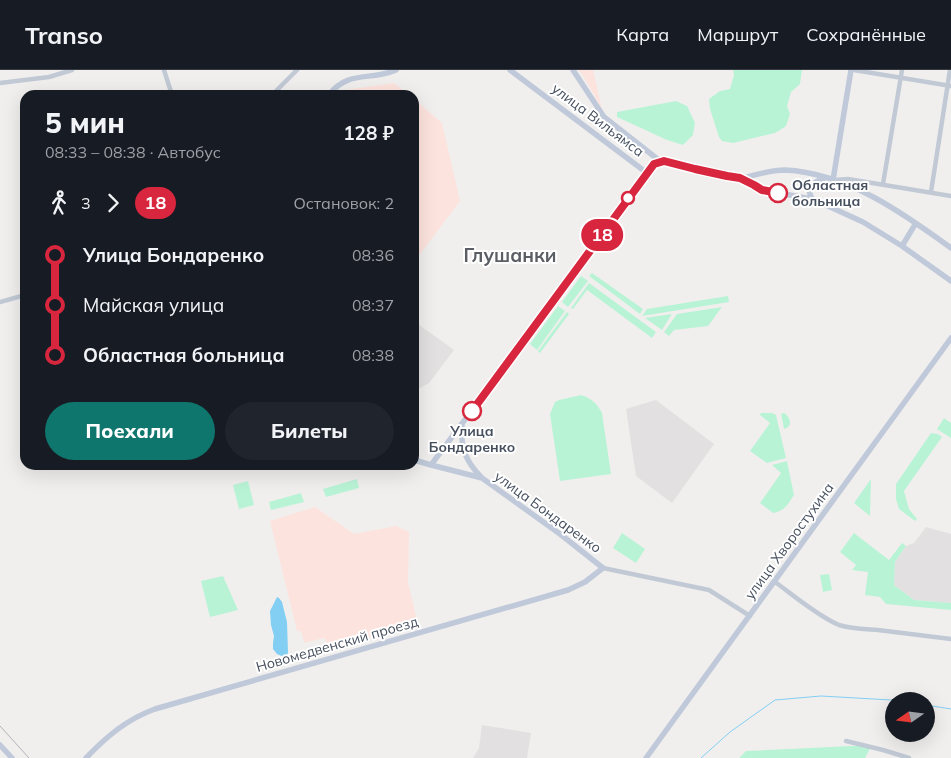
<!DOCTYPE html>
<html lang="ru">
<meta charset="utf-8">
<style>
body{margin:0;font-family:Mulish,sans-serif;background:#20242c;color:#f1f3f6;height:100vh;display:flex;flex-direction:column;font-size:19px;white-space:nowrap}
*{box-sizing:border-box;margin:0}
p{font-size:16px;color:#9ea1a6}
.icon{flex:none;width:28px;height:28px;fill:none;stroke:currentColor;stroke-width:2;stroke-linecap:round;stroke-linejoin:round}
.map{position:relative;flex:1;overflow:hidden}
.details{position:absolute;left:20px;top:20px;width:399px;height:380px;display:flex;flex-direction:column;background:#171b24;border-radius:15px;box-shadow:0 5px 20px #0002}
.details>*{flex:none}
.badge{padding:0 10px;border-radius:16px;font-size:18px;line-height:32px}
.needle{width:32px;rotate:256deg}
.fabs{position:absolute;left:885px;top:622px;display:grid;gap:10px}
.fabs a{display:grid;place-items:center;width:50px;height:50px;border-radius:50%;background:#171b24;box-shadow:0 5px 20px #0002;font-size:25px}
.map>.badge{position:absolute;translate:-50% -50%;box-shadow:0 0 0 2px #fff}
.legs{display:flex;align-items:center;gap:8px;height:55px;padding:0 25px;font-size:16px}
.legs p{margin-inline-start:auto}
.overview{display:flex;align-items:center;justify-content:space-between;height:85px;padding:0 25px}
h1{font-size:28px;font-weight:800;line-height:38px}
.action{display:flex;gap:10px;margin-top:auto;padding:10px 25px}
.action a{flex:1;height:58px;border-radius:30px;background:#0f766e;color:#fff;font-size:20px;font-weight:800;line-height:58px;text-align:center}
.action a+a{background:#20242c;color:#f1f3f6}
ul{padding:0 25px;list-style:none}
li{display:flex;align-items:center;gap:18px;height:50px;font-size:19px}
li i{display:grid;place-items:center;width:8px;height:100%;margin:0 6px;background:currentColor}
li i::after{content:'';width:12px;height:12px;margin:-6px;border:4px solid;border-radius:50%;background:#171b24}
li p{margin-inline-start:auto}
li:first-child i{background:linear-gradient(#0000 50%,currentColor 0)}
li:last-child i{background:linear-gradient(currentColor 50%,#0000 0)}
header{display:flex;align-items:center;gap:30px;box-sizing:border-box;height:70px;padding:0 25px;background:#171b24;border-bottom:1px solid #363941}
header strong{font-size:24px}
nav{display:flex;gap:28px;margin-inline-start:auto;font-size:18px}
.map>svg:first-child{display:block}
.education{fill:#e2e0e0}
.medical{fill:#fde3dd}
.green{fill:#b9f3d6}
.water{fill:#82cff3}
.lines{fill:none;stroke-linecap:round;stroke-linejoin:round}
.stream{stroke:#82cff3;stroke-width:1}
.street{stroke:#c1c9d5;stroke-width:4.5}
.secondary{stroke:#bfc9d9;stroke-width:5.5}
.tram{stroke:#b0b3ba;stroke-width:1}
.line-1-casing{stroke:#fff;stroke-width:11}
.line-1{stroke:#d7263d;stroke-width:8}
.stop-1-dot{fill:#fff;stroke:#d7263d;stroke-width:2.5}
.labels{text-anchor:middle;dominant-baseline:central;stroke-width:4;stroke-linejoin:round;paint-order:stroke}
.street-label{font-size:14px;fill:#454f5e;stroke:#fff}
.stop-label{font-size:14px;font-weight:bold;fill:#454f5e;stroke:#fff;text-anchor:start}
.district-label{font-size:19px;font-weight:bold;fill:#5b5e64;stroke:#fff}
</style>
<header>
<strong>Transo</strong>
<nav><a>Карта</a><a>Маршрут</a><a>Сохранённые</a></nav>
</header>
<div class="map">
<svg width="951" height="688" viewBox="0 0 951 688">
<rect width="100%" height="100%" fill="#f1efee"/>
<path class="education" d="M418,254L454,280L429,313L414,321V255Z
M656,330L714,374L672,433L636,406L626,339Z
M926,457L951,464V533L914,530L894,515L895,492L906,476L914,473Z
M482,655L531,663L527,688H473L479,678Z"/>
<path class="medical" d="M578,0H593L602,39L582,4Z
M394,13L409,25H342L345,20Z
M414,29L442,53L460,131L414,192Z
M315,437L354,464L396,456L409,462L408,513L417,550L419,556L331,577L324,568L304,573L301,561H297L270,451Z"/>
<path class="green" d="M733,0H802L800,14L791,22L787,36L790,44L786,56L775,63L733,73L722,71L719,67L710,39L709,29L720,21L730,19L734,5Z
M676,31L687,36L695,53L693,65L683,75L667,70L617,47V42Z
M592,203L643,239L640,244L589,206Z
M581,206L588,211L568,237L562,232Z
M589,213L656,262L652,268L587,220L573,239L571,238Z
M728,226L729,232L642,246L647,239Z
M558,236L565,241L537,280L530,274Z
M722,237L708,256L674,260L669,266L664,262L677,244Z
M567,242L569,244L540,283L538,281Z
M672,244L662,260L645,248Z
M581,325C591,328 597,333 602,343L611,404L560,411L550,344L555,332L559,330Z
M761,343H772L776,345L786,388L767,393L750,381L770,353L760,345Z
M784,343C791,347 793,357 784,359L781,344Z
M944,348L951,353V368L937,359Z
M931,363L938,364L942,367L904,421L909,439L917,449L915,451L899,439L896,429V414Z
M787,391L794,425C788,434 785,441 773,443L760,433L781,403L772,395Z
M357,409L359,418L326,427L323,419Z
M871,409L870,446L854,433Z
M248,411L254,435L239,439L233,415Z
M301,423L304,432L271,440L269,432Z
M622,463L645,479L636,493L613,478Z
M854,463L889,490L902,473L906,476L895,492L894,515L914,530L951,533V540L886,534L880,527L865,525L868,502L852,500L856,495L840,482Z
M829,504L832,520L823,522L820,505Z
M223,506L238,540L210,547L201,511Z
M872,675L865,688H739L746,681Z"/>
<path class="water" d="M277,527L279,528L282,532L287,552L288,582L287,586L284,587L277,584L273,579V573L274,566L271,555L270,541Z"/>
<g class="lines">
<path class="stream" d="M926,635L951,639
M701,688L730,662L775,630L821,626L891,630L901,631"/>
<path class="street" d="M164,0L172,25
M854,0L951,16
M0,13L49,7L72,0
M272,25L297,0
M834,110L848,109L951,126
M883,114L902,0
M931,122L950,0
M0,232L25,225
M603,498L709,520L750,546
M775,512C793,525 819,547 839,555C852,559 865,559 878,560C902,563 927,566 951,569
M846,671L883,680L909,688"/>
<path class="secondary" d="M510,0L647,103
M573,0L604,47L660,91
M329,25C347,0 371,11 396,0
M660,91H664L695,99L740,109L755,115L762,120L806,128L828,136L863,152L902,176L951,211
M740,109C754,105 770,100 785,100C847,103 903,143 951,178
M833,110L851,0
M813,130C804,117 813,112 825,108
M902,176L916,153
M462,354C460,378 466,392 482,408
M431,395L576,201L647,103L654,94L660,91
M0,675L12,688
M86,688C106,667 127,649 155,639L568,520L585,512L603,498L560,464L482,408L431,395L414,390
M646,688L951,268"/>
<path class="tram" d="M0,656L29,688"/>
</g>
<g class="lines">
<g class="line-1-casing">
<path id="line-1" d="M472,341L576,200L654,94L664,91L695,99L727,106L740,108L754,115L762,120L778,123"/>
</g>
<use href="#line-1" class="line-1"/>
</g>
<g class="stop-1-dot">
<circle cx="778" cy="123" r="9"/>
<circle cx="628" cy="128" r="6"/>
<circle cx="472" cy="341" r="9"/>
</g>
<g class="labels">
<g class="street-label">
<text transform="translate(598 50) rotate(37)">улица Вильямса</text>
<text transform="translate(548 442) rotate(36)">улица Бондаренко</text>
<text transform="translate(789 471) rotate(-54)">улица Хворостухина</text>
<text transform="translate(337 574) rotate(-16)">Новомедвенский проезд</text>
</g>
<g class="stop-label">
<text x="792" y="115">Областная<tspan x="792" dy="16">больница</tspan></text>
<text x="472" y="361" text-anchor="middle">Улица<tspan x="472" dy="16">Бондаренко</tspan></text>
</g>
<g class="district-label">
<text x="510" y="185">Глушанки</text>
</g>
</g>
</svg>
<div class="fabs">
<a><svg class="needle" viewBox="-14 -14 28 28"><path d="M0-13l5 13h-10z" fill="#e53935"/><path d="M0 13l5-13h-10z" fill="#9ea1a6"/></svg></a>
</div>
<b class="badge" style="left:602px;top:165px;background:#d7263d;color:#fff">18</b>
<section class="details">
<div class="overview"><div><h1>5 мин</h1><p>08:33 – 08:38 · Автобус</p></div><b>128 ₽</b></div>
<div class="legs"><svg class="icon" aria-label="walk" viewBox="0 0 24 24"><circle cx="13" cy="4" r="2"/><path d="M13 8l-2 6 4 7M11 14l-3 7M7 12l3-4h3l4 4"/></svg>3<svg class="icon" aria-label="forward" viewBox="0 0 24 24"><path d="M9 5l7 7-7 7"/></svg><b class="badge" style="background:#d7263d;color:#fff">18</b><p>Остановок: 2</p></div>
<ul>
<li><i style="color:#d7263d"></i><b>Улица Бондаренко</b><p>08:36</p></li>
<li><i style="color:#d7263d"></i><span>Майская улица</span><p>08:37</p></li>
<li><i style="color:#d7263d"></i><b>Областная больница</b><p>08:38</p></li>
</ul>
<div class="action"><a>Поехали</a><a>Билеты</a></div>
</section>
</div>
